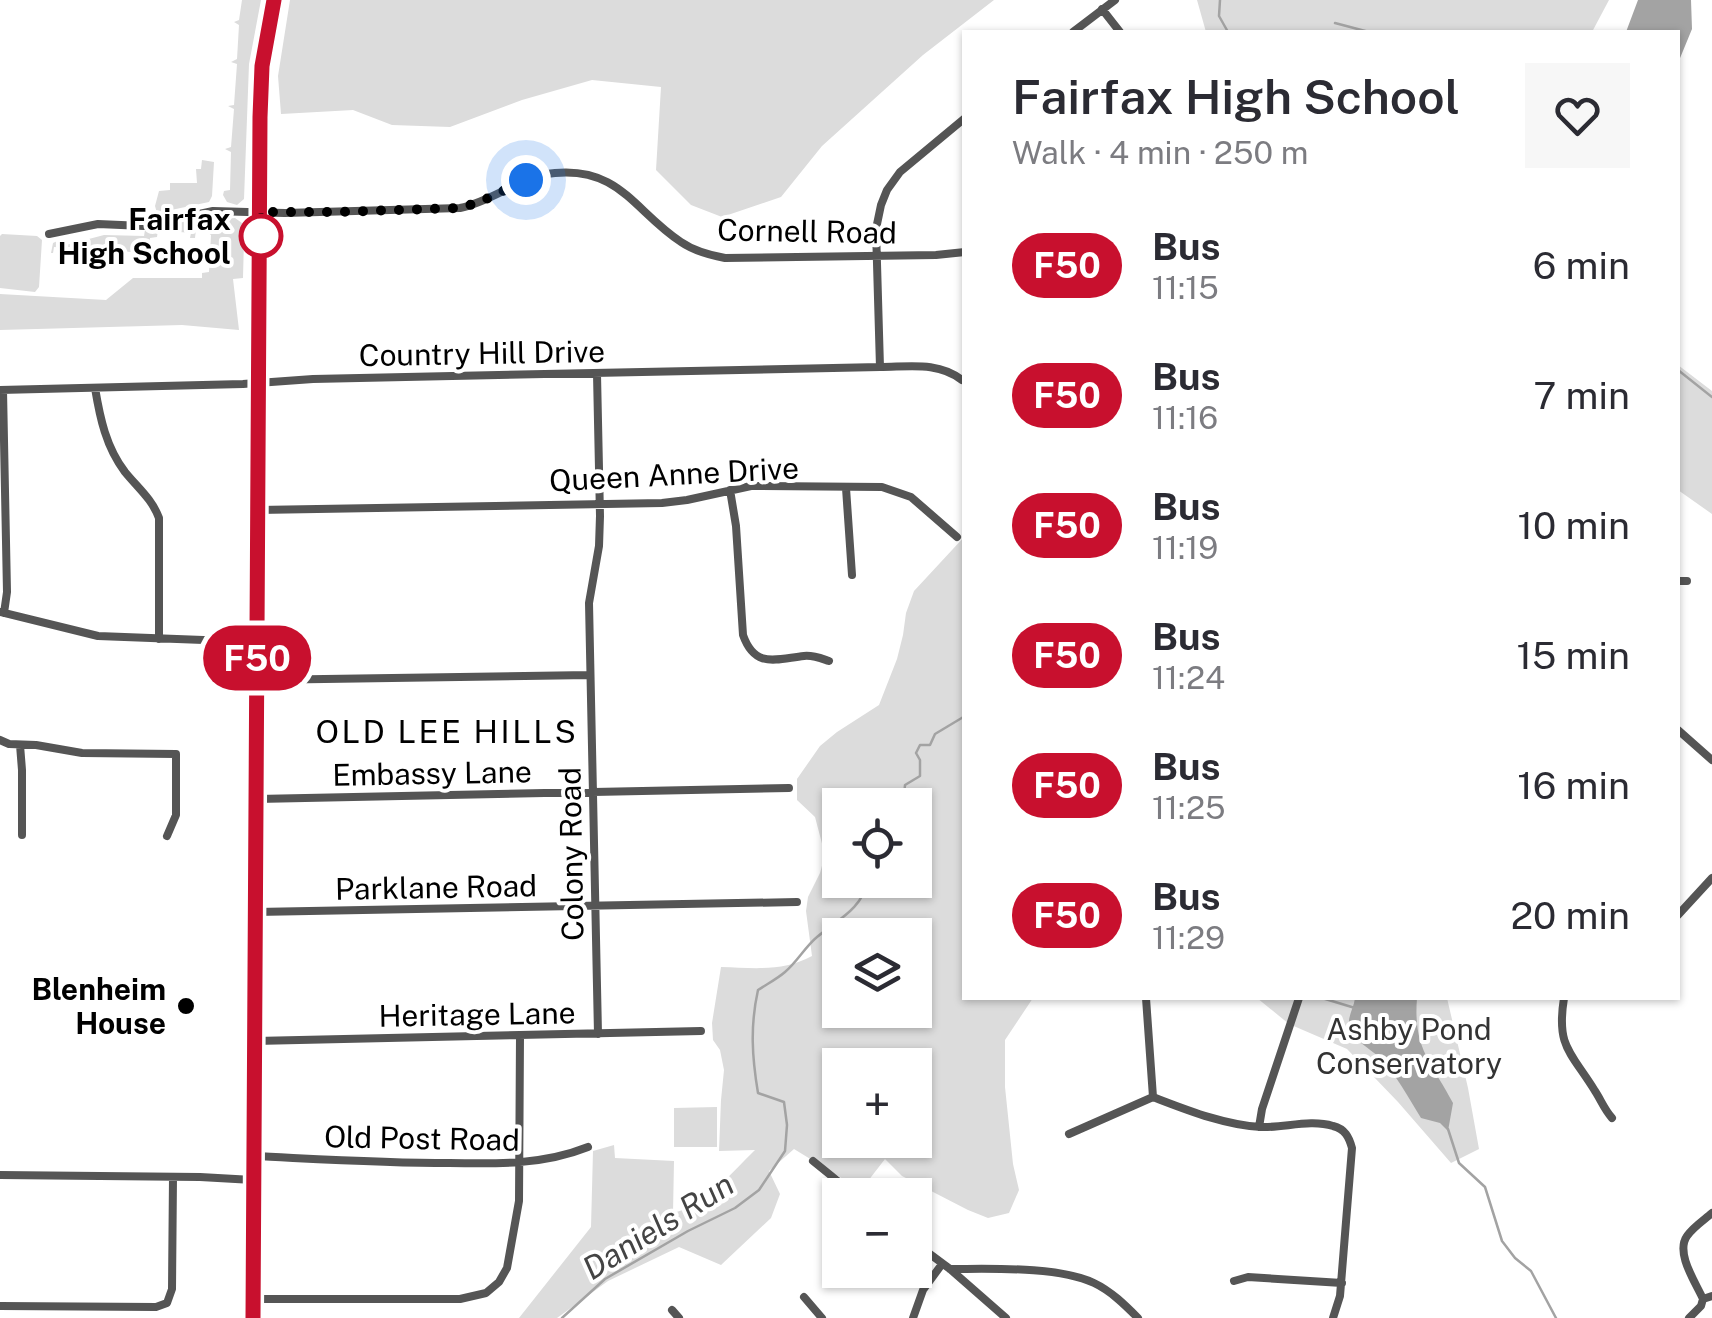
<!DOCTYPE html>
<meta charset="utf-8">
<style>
body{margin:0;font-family:"Public Sans",sans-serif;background:#f7f7f7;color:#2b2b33;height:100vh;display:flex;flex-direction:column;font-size:38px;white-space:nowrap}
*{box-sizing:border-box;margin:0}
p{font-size:32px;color:#7c7c81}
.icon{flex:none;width:55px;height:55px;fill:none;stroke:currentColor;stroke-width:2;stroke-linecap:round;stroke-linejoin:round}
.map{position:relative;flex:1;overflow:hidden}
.side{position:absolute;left:962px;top:30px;width:718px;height:970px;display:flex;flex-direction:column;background:#fff;border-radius:0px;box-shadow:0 2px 8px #0004}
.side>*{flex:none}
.badge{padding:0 20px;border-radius:32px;font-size:35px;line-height:65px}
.controls{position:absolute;left:822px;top:788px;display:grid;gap:20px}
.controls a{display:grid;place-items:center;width:110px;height:110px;border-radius:0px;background:#fff;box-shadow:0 2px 8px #0004;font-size:50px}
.you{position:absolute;width:50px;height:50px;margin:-25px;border:8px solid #fff;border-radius:50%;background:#1a73e8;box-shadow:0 0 0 15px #1a73e833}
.map>.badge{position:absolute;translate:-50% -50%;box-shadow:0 0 0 5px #fff}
.round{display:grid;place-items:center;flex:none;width:105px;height:105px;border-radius:0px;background:#f7f7f7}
.headline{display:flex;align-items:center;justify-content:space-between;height:170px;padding:0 50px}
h1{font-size:48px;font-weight:600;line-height:75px}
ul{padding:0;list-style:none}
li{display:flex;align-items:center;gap:30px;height:130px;padding:0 50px}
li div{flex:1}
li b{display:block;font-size:38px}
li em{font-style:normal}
li .badge{min-width:110px;font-weight:700;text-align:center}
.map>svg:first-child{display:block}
.green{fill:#dcdcdc;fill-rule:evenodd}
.water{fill:#a3a3a3}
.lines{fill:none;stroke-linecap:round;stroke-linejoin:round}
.stream{stroke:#a3a3a3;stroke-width:2.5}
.minor{stroke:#555;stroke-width:8}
.secondary{stroke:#222;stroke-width:10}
.line-casing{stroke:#fff;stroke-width:22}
.line{stroke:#c8102e;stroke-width:15}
.walk{stroke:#000;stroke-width:10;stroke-dasharray:0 18}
.stop-dot{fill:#fff;stroke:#c8102e;stroke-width:5}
.poi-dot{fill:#000;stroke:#fff;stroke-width:4}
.labels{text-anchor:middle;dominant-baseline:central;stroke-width:8;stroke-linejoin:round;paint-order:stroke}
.stop-label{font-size:30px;font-weight:bold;fill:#000;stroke:#fff;text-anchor:end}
.street-label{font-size:30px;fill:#000;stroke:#fff}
.poi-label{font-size:30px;font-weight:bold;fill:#000;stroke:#fff;text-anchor:end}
.park-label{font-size:30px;fill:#333;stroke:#fff}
.neighbourhood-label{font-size:32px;letter-spacing:2.5px;fill:#000;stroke:#fff}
.water-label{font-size:32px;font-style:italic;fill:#444;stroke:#fff}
</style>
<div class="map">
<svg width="1712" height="1318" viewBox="0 0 1712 1318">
<rect width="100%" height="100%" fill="#fff"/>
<path class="green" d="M242,0H261L249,64L244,199L237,205L227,202L223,195L224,191L230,190L231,152L225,149L231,147L234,109L228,106L234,105L237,64L231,62L237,59L239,25L234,22L239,20Z
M290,0H994L923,55L822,146L781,197L722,217L691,205L656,170L661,87L592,80L522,100L450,127L392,125L353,110L281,114L278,76Z
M1197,0H1609L1592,32H1206Z
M202,160L214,162L212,196L209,202L157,213L155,206L159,191L170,190V183H197L196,169H201Z
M235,218L242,223L244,235L241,236V239H244L243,278L233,279L239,330L182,325L0,330V294L106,300L133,278H202V273L209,272L211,235L207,232L208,224L212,220Z
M183,222L193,224L196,229L195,238H190L191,233L158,230L157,237L150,238V252L156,255L155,260L148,259L147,253L54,247L53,253H51L53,243L62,239L66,245L104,235L144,236L145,230Z
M2,234L37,236L42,240L39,287L35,292L0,288V236Z
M1678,365L1712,391V514L1678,490Z
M965,536V998H1033L1005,1040V1087L1013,1164L1019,1190L1009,1213L988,1218L968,1210L902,1176L885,1159L861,1190L794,1149L769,1171L780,1194L771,1218L721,1265L679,1247L608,1281L557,1318H519L591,1227L593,1151L614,1145L615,1158L674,1161L673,1213C706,1205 731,1173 755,1150L719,1151L721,1100L724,1070L720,1050L713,1040L712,1023L721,967C753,968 783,972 812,956L806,911L808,897L820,873L825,855L815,817L797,800V779L820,746L837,732L879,705L897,659L903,635L906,613L914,591ZM840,805H915V880H840ZM840,935H915V1010H840ZM840,1065H915V1140H840Z
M1257,998H1447L1468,1088L1479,1149L1451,1163L1398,1102L1347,1049L1289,1024Z
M717,1107V1147H674V1108Z"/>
<path class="water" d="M1638,0H1691L1692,29L1678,63V32H1626Z
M1355,998H1417C1413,1049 1431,1061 1453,1103L1448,1131L1440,1123L1421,1118C1408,1097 1396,1074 1379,1057C1369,1048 1356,1042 1350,1029C1346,1018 1354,1008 1355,998Z"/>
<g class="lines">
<path class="stream" d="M1220,0L1219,16L1228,32
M1335,23L1369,32
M1678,370L1712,397
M915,840L926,818V811L904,796L905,785L920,776V760L916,753L920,745H930L935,734L965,716
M1322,998L1355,1008
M1448,1129L1459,1163L1485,1187L1502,1241L1515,1258L1531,1271L1556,1318
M562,1318L605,1279L688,1231L735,1208L759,1190L785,1151L787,1125L784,1102L758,1093C752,1057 750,1026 758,990C767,984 777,979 785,972C797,962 805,947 817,937C839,919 862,909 868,880"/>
<path class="minor" d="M1102,9L1120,32
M1073,32L1115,0
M49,234L98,224L144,226L213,211L285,213L460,208C494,201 520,176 555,173C620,167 635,212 681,242C694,251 709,255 725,258L936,255L965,252
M880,367L876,229L881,205L887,190L900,172L965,118
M597,374L600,516L599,546L589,603L598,1034
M95,388C100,418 106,447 125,472C138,488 152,499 159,518V639
M0,390L243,384L313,379L880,367C908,367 938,361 962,380
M3,390L7,592L4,613
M846,488L852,575
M730,490L736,526L743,635C755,669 776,659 804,656C813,655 820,658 829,661
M258,510L662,503L687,500L751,486L882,487L911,497L957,537
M1678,581H1687
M0,612L98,636L257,642
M257,680L590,675
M1678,730L1712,760
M0,740L9,744L36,745L82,753L176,754
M20,745L22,770V835
M257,799L789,788
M167,836L176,815V754
M256,912L797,902
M1678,915L1712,878
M1146,998L1153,1097
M1564,998C1556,1047 1571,1052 1595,1091C1601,1100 1604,1109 1612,1118
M255,1041L701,1031
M1259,1127L1262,1109L1299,998
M1069,1134L1153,1097C1187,1110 1224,1125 1261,1127C1284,1128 1310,1119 1333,1126C1345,1129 1349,1137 1352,1148L1340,1296L1333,1318
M254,1156C319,1159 384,1163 449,1163C497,1164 543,1165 588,1147
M813,1161L855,1195
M0,1175L200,1177L253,1180
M1712,1213C1704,1220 1693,1227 1687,1236C1675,1253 1696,1283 1703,1299L1712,1296
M915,1243L950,1269L1006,1318
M950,1269C991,1269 1058,1266 1094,1283C1111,1291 1125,1305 1138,1318
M1234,1281L1248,1277L1342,1283
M804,1297L822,1318
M253,1299H460L486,1293L499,1282L507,1268L519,1201L520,1036
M0,1306L156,1307L167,1303L172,1289L173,1177
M672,1310L679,1318
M913,1318L923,1290L942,1264
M1689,1318L1701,1306L1703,1299"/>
<path class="secondary" d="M253,1318L260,117L262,65L274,0"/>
</g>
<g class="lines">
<g class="line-casing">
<path id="line" d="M253,1318L260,117L262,66L274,0"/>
</g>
<use href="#line" class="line"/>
<path class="walk" d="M261,236V212H337L460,208L480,202L526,180"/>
</g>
<circle class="stop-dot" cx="261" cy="236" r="20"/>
<circle class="poi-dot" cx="186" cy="1006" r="10"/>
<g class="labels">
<g class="stop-label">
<text x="231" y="219">Fairfax<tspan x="231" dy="34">High School</tspan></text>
</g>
<g class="street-label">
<text transform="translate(807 231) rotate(1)">Cornell Road</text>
<text transform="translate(482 353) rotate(-1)">Country Hill Drive</text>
<text transform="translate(674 474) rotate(-3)">Queen Anne Drive</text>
<text transform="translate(432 773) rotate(-1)">Embassy Lane</text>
<text transform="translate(571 854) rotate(-91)">Colony Road</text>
<text transform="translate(436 887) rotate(-1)">Parklane Road</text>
<text transform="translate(477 1014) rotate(-1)">Heritage Lane</text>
<text transform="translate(422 1138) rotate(1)">Old Post Road</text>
</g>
<g class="poi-label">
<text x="166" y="989">Blenheim<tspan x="166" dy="34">House</tspan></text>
</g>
<g class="park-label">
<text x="1409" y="1029">Ashby Pond<tspan x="1409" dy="34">Conservatory</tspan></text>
</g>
<g class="neighbourhood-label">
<text x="447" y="731">OLD LEE HILLS</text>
</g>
<g class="water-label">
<text transform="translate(658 1226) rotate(-32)">Daniels Run</text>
</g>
</g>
</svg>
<div class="controls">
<a><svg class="icon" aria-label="locate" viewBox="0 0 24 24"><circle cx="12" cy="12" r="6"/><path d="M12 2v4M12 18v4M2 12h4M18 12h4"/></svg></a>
<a><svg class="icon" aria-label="layers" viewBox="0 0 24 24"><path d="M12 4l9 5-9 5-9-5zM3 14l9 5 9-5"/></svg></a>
<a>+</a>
<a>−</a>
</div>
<div class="you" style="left:526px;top:180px"></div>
<b class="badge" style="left:257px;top:658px;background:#c8102e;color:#fff">F50</b>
<section class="side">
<div class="headline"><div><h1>Fairfax High School</h1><p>Walk · 4 min · 250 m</p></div><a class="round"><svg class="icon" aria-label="heart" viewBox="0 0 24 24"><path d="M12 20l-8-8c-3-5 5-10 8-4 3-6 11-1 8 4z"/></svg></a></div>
<ul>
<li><span class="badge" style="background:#c8102e;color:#fff">F50</span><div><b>Bus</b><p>11:15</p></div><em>6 min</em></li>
<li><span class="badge" style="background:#c8102e;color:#fff">F50</span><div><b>Bus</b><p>11:16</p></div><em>7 min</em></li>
<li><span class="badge" style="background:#c8102e;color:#fff">F50</span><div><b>Bus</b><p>11:19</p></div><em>10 min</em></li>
<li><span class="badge" style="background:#c8102e;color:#fff">F50</span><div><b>Bus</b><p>11:24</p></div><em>15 min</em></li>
<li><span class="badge" style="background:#c8102e;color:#fff">F50</span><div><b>Bus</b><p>11:25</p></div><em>16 min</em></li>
<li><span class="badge" style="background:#c8102e;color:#fff">F50</span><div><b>Bus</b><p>11:29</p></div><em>20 min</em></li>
</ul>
</section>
</div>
